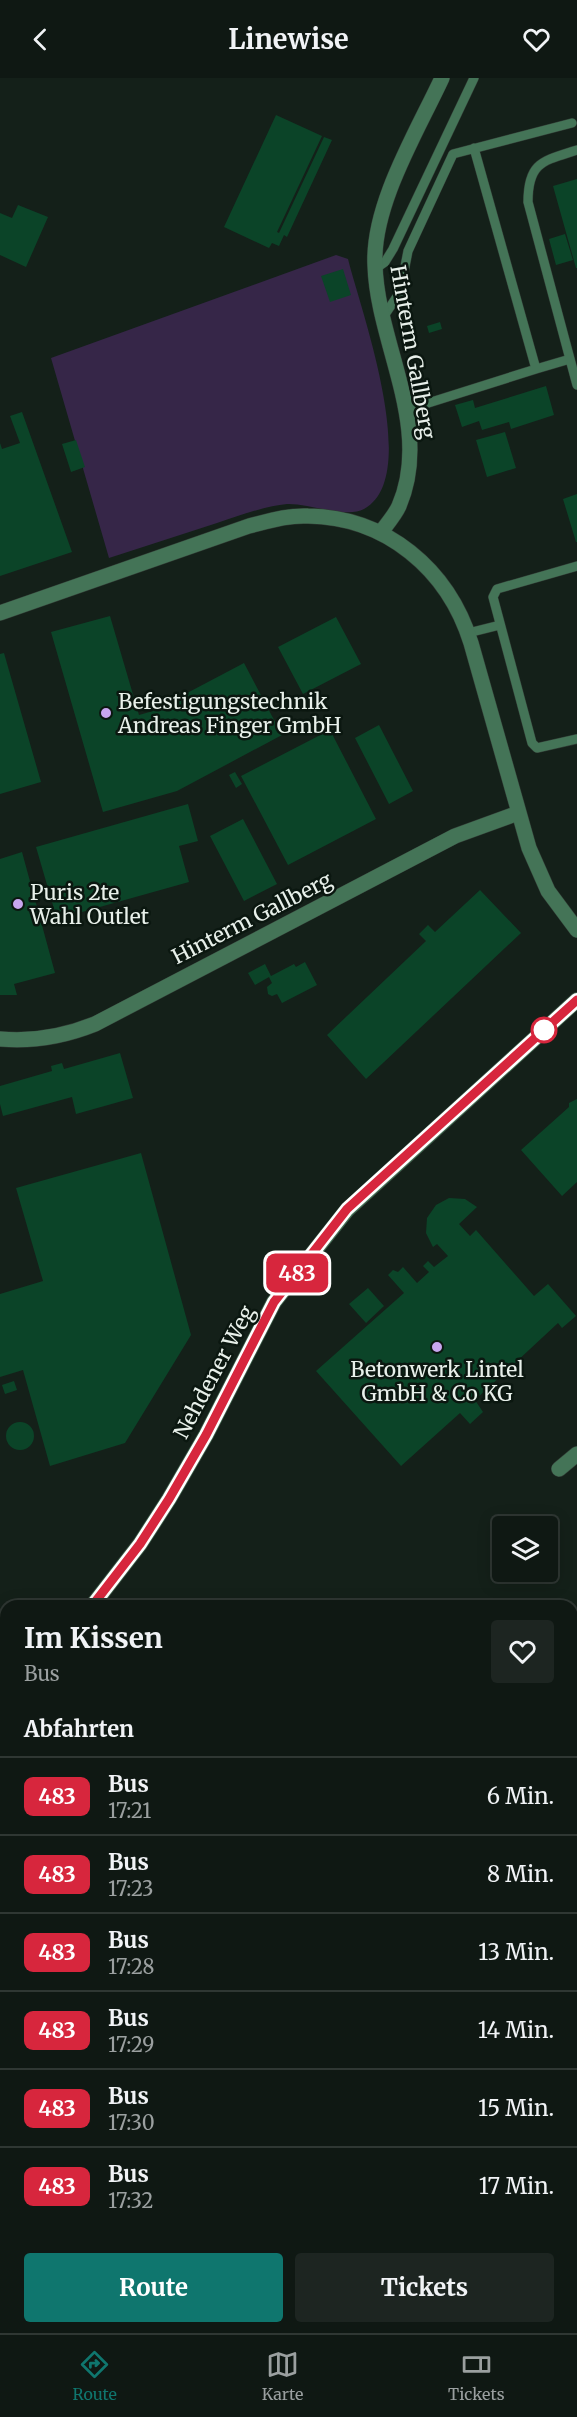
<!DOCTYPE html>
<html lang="de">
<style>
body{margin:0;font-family:Merriweather,serif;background:#1d2521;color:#f1f3f6;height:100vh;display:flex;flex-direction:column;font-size:22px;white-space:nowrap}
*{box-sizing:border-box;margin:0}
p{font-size:20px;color:#9ba0a0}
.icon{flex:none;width:33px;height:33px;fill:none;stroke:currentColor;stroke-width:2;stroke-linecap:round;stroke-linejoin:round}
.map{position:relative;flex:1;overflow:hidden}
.panel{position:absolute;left:0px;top:1522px;width:578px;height:734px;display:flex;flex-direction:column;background:#0f1813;border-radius:18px 18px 0 0;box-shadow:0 3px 15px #0003,0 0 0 2px #2f3733}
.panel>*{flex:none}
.badge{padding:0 12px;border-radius:9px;font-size:21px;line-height:39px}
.tools{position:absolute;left:492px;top:1438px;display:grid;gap:12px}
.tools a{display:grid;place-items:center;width:66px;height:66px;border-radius:6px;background:#0f1813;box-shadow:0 3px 15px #0003,0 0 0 2px #2f3733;font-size:30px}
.map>.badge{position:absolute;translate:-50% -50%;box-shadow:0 0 0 3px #fff}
h2{padding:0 24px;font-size:22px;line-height:54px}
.round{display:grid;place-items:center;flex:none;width:63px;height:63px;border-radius:6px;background:#1d2521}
.headline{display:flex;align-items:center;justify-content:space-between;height:102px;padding:0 24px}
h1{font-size:28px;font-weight:700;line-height:45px}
.button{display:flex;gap:12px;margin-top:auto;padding:12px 24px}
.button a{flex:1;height:69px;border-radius:6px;background:#0f766e;color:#fff;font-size:24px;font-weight:700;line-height:69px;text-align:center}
.button a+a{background:#1d2521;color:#f1f3f6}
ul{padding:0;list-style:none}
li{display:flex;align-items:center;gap:18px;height:78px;padding:0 24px;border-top:2px solid #2f3733}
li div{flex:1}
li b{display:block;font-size:22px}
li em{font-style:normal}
li .badge{min-width:66px;font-weight:700;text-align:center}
header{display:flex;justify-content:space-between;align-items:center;height:78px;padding:0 24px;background:#0f1813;font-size:27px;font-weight:700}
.tabs{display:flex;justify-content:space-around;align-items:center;height:84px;border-top:2px solid #2f3733;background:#0f1813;font-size:16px;color:#9ba0a0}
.tabs a{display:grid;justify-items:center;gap:3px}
.tabs .current{color:#0f766e}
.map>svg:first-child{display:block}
.green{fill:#362648}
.building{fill:#0b4428}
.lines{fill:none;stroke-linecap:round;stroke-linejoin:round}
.service-casing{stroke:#323d36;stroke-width:10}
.minor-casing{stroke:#323d36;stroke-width:16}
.tertiary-casing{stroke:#323d36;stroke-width:16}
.primary-casing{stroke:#323d36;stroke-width:16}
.service{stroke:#447457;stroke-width:9}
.minor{stroke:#447457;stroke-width:15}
.tertiary{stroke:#447457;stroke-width:15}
.primary{stroke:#63cc90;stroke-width:15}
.rail{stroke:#a5aea8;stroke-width:4.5;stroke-dasharray:9 4.5;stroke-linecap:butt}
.line-casing{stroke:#fff;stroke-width:14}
.line{stroke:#d7263d;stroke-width:9}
.poi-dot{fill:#c8a6ef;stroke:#0b1710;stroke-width:2}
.stop-dot{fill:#fff;stroke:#d7263d;stroke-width:3}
.labels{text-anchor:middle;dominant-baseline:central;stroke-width:5;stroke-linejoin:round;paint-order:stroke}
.street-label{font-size:21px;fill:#e8f0ea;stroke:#0b1710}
.poi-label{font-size:21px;fill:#e8f0ea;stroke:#0b1710;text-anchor:start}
</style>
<header><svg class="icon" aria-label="back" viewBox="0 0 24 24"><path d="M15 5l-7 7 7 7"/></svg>Linewise<svg class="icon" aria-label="heart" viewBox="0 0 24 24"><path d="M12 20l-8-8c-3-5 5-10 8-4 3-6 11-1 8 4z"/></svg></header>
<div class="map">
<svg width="577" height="2255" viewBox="0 0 577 2255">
<rect width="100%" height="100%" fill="#142019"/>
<path class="green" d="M336,177L348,181C360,230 423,400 364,431C346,441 308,425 287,426C264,428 239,438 217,445C181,457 145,468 109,480L51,280Z
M297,2250H535L537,2255H292Z"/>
<path class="building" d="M276,37L322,58L277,154L279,155L324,59L332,62L287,159L284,157L279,168L272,165L269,170L224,149Z
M577,101V190H576L553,108Z
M18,127L48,139L26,189L0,177V135L12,140Z
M565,156L573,182L556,187L549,161Z
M343,191L351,217L330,224L321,198Z
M440,244L442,251L429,255L427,248Z
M546,308L554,337L511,351L509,344L482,352L479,343L462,349L455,327L473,322L475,330Z
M22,334L72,474L0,498V365L2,371L20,365L10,338Z
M505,354L516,390L487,399L476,362Z
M76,362L85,389L71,394L62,366Z
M577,416V464H576L563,421Z
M110,538L139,637L153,633L244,585L282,657L177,713L103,734L51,554Z
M336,539L361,586L303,616L278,569Z
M4,575L41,704L0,716V576Z
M379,647L413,713L389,726L355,660Z
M330,652L376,741L288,787L241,698Z
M235,694L242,706L236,710L229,697Z
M188,726L198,763L179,768L189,804L57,841L36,769Z
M243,741L277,806L244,823L210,758Z
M22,774L55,895L14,906L17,917H0V781Z
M480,812L521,855L366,1001L327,957L426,863L419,856L428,847L435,854Z
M305,884L317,907L282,925L277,916L272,918L268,916L267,909L272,905L269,899L255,907L248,895L265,886L271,898L294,886L296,889Z
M120,975L133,1020L76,1036L72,1019L3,1038L0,1026V1008L52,993L51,988L62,985L64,991Z
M577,1021V1104L562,1118L521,1072L569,1029V1025Z
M141,1075L191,1257L125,1365L50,1388L23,1292L0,1299V1216L43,1203L16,1110Z
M449,1120L465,1121L477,1129L459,1146L470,1158L476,1152L534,1218L548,1206L576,1238L562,1250L558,1245L475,1322L483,1334L470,1346L460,1335L401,1388L316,1293L404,1215L388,1197L393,1192L398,1194L403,1189L417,1205L429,1194L423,1188L428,1183L434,1189L448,1178L437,1166L433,1169L426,1155L427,1140L436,1127Z
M368,1210L384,1228L366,1245L349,1226Z
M14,1303L17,1312L5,1316L2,1307Z
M500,1306L504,1310L489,1323L485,1319Z
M6 1358a14 14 0 1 1 28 0a14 14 0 1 1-28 0Z
M0,1777L6,1787V1891L0,1894Z
M0,1921L6,1931V1952L0,1956Z
M414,2250H513L515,2255H400Z"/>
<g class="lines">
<g class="service-casing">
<path id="service" d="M375,191L385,184L393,171L474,0
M384,238L400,214L408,173L453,76L572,45
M570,281L528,124C528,84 543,83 577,72
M536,291L570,281L577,307
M406,332L536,291L474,70
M577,488L497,511L493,519L532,665L537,670L577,661
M468,555L500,547"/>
</g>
<g class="minor-casing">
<path id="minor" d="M381,454C387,446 395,437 399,428C433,349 377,265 375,187C372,127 417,54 442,0
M0,535L249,448C269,443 288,437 308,438C386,439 448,491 471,565L529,770L548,813L577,852
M0,961C33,964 65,958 95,946L455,758L518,735
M559,1391L577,1376"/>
</g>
<g class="tertiary-casing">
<path id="tertiary" d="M92,1528L140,1466L169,1421L206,1357L274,1224L347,1132L577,922
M0,1610L6,1606"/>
</g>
<g class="primary-casing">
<path id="primary" d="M0,1570L6,1572
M572,1673H577"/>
</g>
<use href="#service" class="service"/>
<use href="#minor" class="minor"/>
<use href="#tertiary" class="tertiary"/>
<use href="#primary" class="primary"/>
<path class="rail" d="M572,1918L577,1911
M288,2255L293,2250"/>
</g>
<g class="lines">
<g class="line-casing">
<path id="line" d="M92,1528L140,1466L169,1421L206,1357L274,1224L347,1131L577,922"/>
</g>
<use href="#line" class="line"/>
</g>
<g class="poi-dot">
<circle cx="106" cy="635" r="6"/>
<circle cx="18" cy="826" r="6"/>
<circle cx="437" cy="1269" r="6"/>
</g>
<circle class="stop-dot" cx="544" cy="952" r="12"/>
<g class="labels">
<g class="street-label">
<text transform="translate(413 274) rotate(80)">Hinterm Gallberg</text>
<text transform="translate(252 840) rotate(-27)">Hinterm Gallberg</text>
<text transform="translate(214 1294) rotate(-62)">Nehdener Weg</text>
</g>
<g class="poi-label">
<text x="118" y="623">Befestigungstechnik<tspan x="118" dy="24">Andreas Finger GmbH</tspan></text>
<text x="30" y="814">Puris 2te<tspan x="30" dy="24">Wahl Outlet</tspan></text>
<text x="437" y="1291" text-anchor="middle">Betonwerk Lintel<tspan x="437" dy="24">GmbH &amp; Co KG</tspan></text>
</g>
</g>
</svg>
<div class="tools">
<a><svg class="icon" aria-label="layers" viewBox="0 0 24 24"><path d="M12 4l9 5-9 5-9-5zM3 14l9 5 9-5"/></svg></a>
</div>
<b class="badge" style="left:297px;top:1195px;background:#d7263d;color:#fff">483</b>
<section class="panel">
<div class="headline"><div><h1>Im Kissen</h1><p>Bus</p></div><a class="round"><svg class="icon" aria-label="heart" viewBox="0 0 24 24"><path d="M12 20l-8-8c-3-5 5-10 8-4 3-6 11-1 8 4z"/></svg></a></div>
<h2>Abfahrten</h2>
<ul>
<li><span class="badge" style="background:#d7263d;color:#fff">483</span><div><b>Bus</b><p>17:21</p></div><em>6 Min.</em></li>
<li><span class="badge" style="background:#d7263d;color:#fff">483</span><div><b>Bus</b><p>17:23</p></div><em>8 Min.</em></li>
<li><span class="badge" style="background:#d7263d;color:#fff">483</span><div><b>Bus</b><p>17:28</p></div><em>13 Min.</em></li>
<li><span class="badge" style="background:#d7263d;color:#fff">483</span><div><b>Bus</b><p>17:29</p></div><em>14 Min.</em></li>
<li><span class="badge" style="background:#d7263d;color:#fff">483</span><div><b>Bus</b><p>17:30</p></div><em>15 Min.</em></li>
<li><span class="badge" style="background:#d7263d;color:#fff">483</span><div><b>Bus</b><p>17:32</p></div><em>17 Min.</em></li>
</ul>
<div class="button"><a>Route</a><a>Tickets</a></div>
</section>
</div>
<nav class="tabs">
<a class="current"><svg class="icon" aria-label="directions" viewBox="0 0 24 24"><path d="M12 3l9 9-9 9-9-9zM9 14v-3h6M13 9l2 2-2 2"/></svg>Route</a>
<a><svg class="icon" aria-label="map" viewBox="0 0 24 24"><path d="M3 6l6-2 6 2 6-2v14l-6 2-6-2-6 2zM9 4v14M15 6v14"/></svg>Karte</a>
<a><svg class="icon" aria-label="tickets" viewBox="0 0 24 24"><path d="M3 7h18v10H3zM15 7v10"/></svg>Tickets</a>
</nav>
